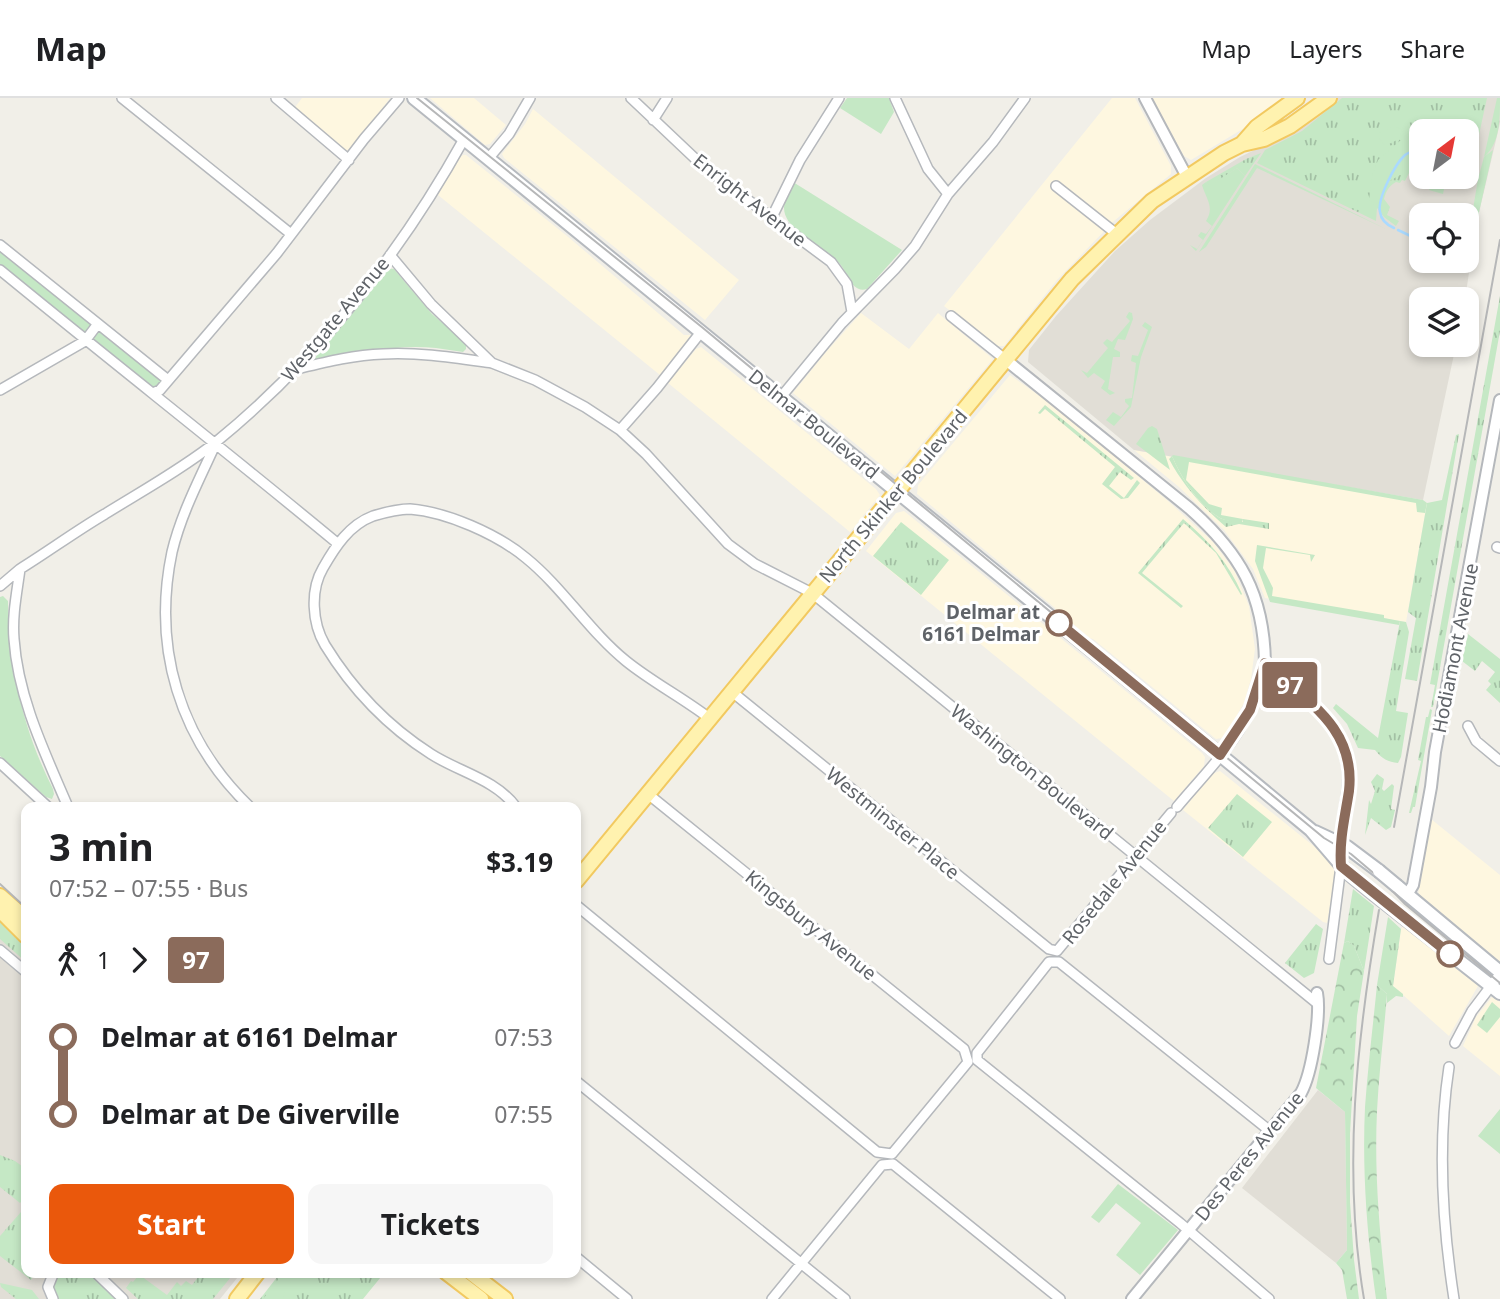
<!DOCTYPE html>
<meta charset="utf-8">
<style>
body{margin:0;font-family:"Noto Sans",sans-serif;background:#f6f6f6;color:#202124;height:100vh;display:flex;flex-direction:column;font-size:26px;white-space:nowrap}
*{box-sizing:border-box;margin:0}
p{font-size:23px;color:#757577}
.icon{flex:none;width:38px;height:38px;fill:none;stroke:currentColor;stroke-width:2;stroke-linecap:round;stroke-linejoin:round}
.map{position:relative;flex:1;overflow:hidden}
.drawer{position:absolute;left:21px;top:704px;width:560px;height:476px;display:flex;flex-direction:column;background:#fff;border-radius:14px;box-shadow:0 4px 10px #0003}
.drawer>*{flex:none}
.badge{padding:0 14px;border-radius:5px;font-size:24px;line-height:46px}
.needle{width:46px;rotate:32deg}
.fabs{position:absolute;left:1409px;top:21px;display:grid;gap:14px}
.fabs a{display:grid;place-items:center;width:70px;height:70px;border-radius:14px;background:#fff;box-shadow:0 4px 10px #0003;font-size:35px}
.map>.badge{position:absolute;translate:-50% -50%;box-shadow:0 0 0 4px #fff}
.legs{display:flex;align-items:center;gap:10px;height:77px;padding:0 28px;font-size:23px}
.legs p{margin-inline-start:auto}
.overview{display:flex;align-items:center;justify-content:space-between;height:119px;padding:0 28px}
h1{font-size:38px;font-weight:700;line-height:52px}
.button{display:flex;gap:14px;margin-top:auto;padding:14px 28px}
.button a{flex:1;height:80px;border-radius:14px;background:#ea580c;color:#fff;font-size:28px;font-weight:700;line-height:80px;text-align:center}
.button a+a{background:#f6f6f6;color:#202124}
ul{padding:0 28px;list-style:none}
li{display:flex;align-items:center;gap:24px;height:77px;font-size:26px}
li i{display:grid;place-items:center;width:10px;height:100%;margin:0 9px;background:currentColor}
li i::after{content:'';width:18px;height:18px;margin:-9px;border:5px solid;border-radius:50%;background:#fff}
li p{margin-inline-start:auto}
li:first-child i{background:linear-gradient(#0000 50%,currentColor 0)}
li:last-child i{background:linear-gradient(currentColor 50%,#0000 0)}
header{display:flex;align-items:center;gap:42px;box-sizing:border-box;height:98px;padding:0 35px;background:#fff;border-bottom:2px solid #e0e0e0}
header strong{font-size:33px}
nav{display:flex;gap:38px;margin-inline-start:auto;font-size:24px}
.map>svg:first-child{display:block}
.commercial{fill:#fef7e0}
.education{fill:#e1ded6;fill-rule:evenodd}
.grass{fill:url(#grass-tufts)}
.forest{fill:url(#forest-crowns)}
.green{fill:#c5e8c5}
.lines{fill:none;stroke-linecap:round;stroke-linejoin:round}
.stream{stroke:#aadaff;stroke-width:2.5}
.minor-casing{stroke:#b5b8bc;stroke-width:12}
.tertiary-casing{stroke:#b5b8bc;stroke-width:14}
.secondary-casing{stroke:#b6babf;stroke-width:16}
.primary-casing{stroke:#f2c960;stroke-width:18}
.minor{stroke:#fff;stroke-width:9}
.tertiary{stroke:#fff;stroke-width:10}
.secondary{stroke:#fff;stroke-width:12}
.primary{stroke:#fff2af;stroke-width:14}
.tram{stroke:#b6b7b8;stroke-width:2}
.secondary-bridge-casing{stroke:#b6babf;stroke-width:16;stroke-linecap:butt}
.secondary-bridge{stroke:#fff;stroke-width:12}
.line-1-casing{stroke:#fff;stroke-width:16}
.line-1{stroke:#8b6b5b;stroke-width:10}
.stop-1-dot{fill:#fff;stroke:#8b6b5b;stroke-width:3.5}
.labels{text-anchor:middle;dominant-baseline:central;stroke-width:6;stroke-linejoin:round;paint-order:stroke}
.street-label{font-size:19px;fill:#5f6368;stroke:#fff}
.stop-label{font-size:19px;font-weight:bold;fill:#5f6368;stroke:#fff;text-anchor:end}
</style>
<header>
<strong>Map</strong>
<nav><a>Map</a><a>Layers</a><a>Share</a></nav>
</header>
<div class="map">
<svg width="1500" height="1201" viewBox="0 0 1500 1201">
<defs>
<pattern id="grass-tufts" width="24" height="20" patternUnits="userSpaceOnUse" patternTransform="scale(1.75)"><rect width="24" height="20" fill="#c5e8c5"/><path d="M3 7l-1-3M5 7V3M7 7l1-3M15 17l-1-3M17 17v-4M19 17l1-3" fill="none" stroke="#a3c0a4"/></pattern>
<pattern id="forest-crowns" width="20" height="18" patternUnits="userSpaceOnUse" patternTransform="scale(1.75)"><rect width="20" height="18" fill="#c5e8c5"/><path d="M2 6a3 3 0 1 1 6 0M12 15a3 3 0 1 1 6 0" fill="none" stroke="#a3c0a4"/></pattern>
</defs>
<rect width="100%" height="100%" fill="#f1efe8"/>
<path class="commercial" d="M302,0H390L350,53L344,52L296,12V8Z
M430,0H474L506,27L490,46L485,47Z
M1112,0H1135L1171,68V76L1114,123L1057,182L1004,248H996L944,208Z
M1152,0H1290L1261,20L1191,62L1184,58Z
M533,11L739,182L705,222L504,60L502,56L525,26Z
M463,57H466L567,138L684,237H691L660,277L438,97L458,61Z
M861,215L909,251L938,215L993,261L895,378L793,295L826,254Z
M701,249L876,391L880,397L878,400L850,434L668,285L696,251Z
M1010,277L1051,306L1168,403L1213,444L1234,472L1249,508L1255,551L1251,581L1244,605L1226,636L1222,640L1216,641L1093,541L1084,539L1056,517L1055,510L917,396L918,387Z
M1134,352L1427,405L1406,524L1265,500L1253,471L1224,432L1179,389Z
M904,413L1202,655L1205,659L1204,668L1174,703L866,453L896,415Z
M1220,673L1336,766L1337,770L1327,825L1323,824L1183,712L1212,676Z
M1431,721L1500,777V864L1418,797Z
M1405,826L1478,888L1449,938L1393,888L1401,831Z
M1492,899L1500,904V978L1463,948L1476,919Z"/>
<path class="education" d="M1338,0H1500V25L1477,123L1465,201H1421V247H1456L1423,402L1134,352L1028,264L1029,252L1056,218L1115,153L1150,122L1206,80L1240,59L1302,29ZM1421,33H1466V79H1421ZM1421,117H1466V163H1421Z
M0,819L26,844V1174H242L220,1201H0Z
M1318,992L1345,1014L1347,1152L1336,1165L1242,1090Z"/>
<path class="grass" d="M1342,0H1487L1475,55L1469,63H1467L1466,33H1421V60L1415,68L1413,67L1405,83L1402,82L1400,85L1396,84C1389,88 1386,93 1384,101L1390,109L1387,117L1399,123L1396,128L1384,119L1377,110L1376,123L1257,65L1265,52L1302,33Z
M1497,0H1500C1500,21 1500,46 1484,59Z
M1261,55L1245,78L1237,70L1209,89L1206,84L1246,61Z
M1500,198V233L1433,609H1431L1435,587L1430,586Z
M1045,307L1134,380L1131,382L1120,374L1109,388L1124,400L1137,382L1140,385L1128,400L1121,401L1102,386L1115,369L1045,311L1040,316L1038,315Z
M1152,328L1157,331L1170,372L1136,346L1148,330Z
M1459,336L1417,583L1405,581L1416,520L1408,514L1427,405L1442,402L1456,337Z
M1172,358C1182,381 1198,407 1220,420C1226,423 1236,423 1243,424V421L1269,425V431L1239,426L1226,429C1202,408 1184,389 1169,361Z
M1183,421C1208,442 1229,465 1242,496L1241,497L1216,455L1184,425L1142,475L1183,508L1181,510L1138,475Z
M901,424L949,462L921,497L873,458Z
M1400,523L1406,524L1409,534L1396,613L1408,615L1401,659L1398,665C1388,664 1382,661 1375,652L1358,650L1347,626L1333,610L1336,606L1378,640Z
M1468,536L1500,561V605L1486,592L1491,586L1488,583L1495,574L1482,563L1475,573L1462,563Z
M1430,611L1432,612L1415,709H1413L1411,715H1409L1421,663L1418,662L1426,619H1428Z
M1377,676L1384,681L1382,691L1384,693L1392,686L1394,688L1391,711L1395,712L1391,729L1386,732L1371,720L1365,737L1369,702L1371,706L1375,693L1371,684Z
M1237,696L1272,724L1243,759L1208,730Z
M1353,791L1374,808L1364,873L1354,848L1348,843L1344,845Z
M1388,819L1401,831L1393,888L1403,896V899L1396,898L1387,905V896L1377,887Z
M0,823L26,847V864L0,841Z
M1316,826L1323,831L1314,875L1304,880L1285,865Z
M1492,904L1500,911V919L1487,935L1477,927Z
M0,1057L15,1063L26,1071V1098L20,1105L0,1089Z
M21,1114L26,1119V1174H36L31,1182L0,1158V1138Z
M61,1174H91L119,1201H57C51,1190 53,1184 61,1174Z
M202,1174H235L213,1201H138L126,1190L131,1183L133,1184L138,1178H141L167,1197L177,1184L181,1188L186,1183L192,1187Z
M281,1174H385L363,1201H260Z
M0,1185L32,1192L39,1201H16L1,1189Z"/>
<path class="forest" d="M1348,843L1354,848L1364,873L1357,918L1350,1035V1104L1354,1162L1359,1201H1347L1342,1172L1336,1165L1347,1152L1345,1014L1316,990L1344,845Z
M1377,887L1387,896C1384,935 1379,974 1377,1013C1374,1076 1380,1139 1387,1201H1376C1367,1138 1362,1073 1365,1009C1368,968 1373,927 1377,887Z"/>
<path class="green" d="M847,0H889L894,14L881,36L840,10Z
M1392,29L1405,31L1397,42L1385,48L1379,40V35Z
M1410,34L1421,35V58L1408,61L1400,77L1386,85L1376,108L1369,102L1372,78L1378,62Z
M1493,52L1477,123L1471,158L1467,147L1478,81L1484,59Z
M1255,66L1388,132L1257,70L1206,149L1199,154Z
M1237,70L1245,78L1196,153L1190,147L1197,151L1203,142L1198,138L1201,134L1206,136L1212,128L1206,123C1215,109 1206,101 1202,87L1206,84L1209,88Z
M1467,72L1469,77L1467,87L1457,83L1452,84L1451,87L1445,86L1443,96L1429,92L1434,80L1432,79H1466Z
M793,84L902,152L867,191C851,196 848,173 838,164C823,150 784,132 784,110C784,101 790,92 793,84Z
M0,147L168,282L153,295L0,172Z
M386,170L394,171L432,216L466,245V251L463,254C454,253 445,251 436,250C397,246 359,255 322,263L315,261L319,252L358,209Z
M1129,214L1132,215L1133,221L1125,242L1118,241L1114,251L1120,254V259H1113L1108,291L1115,295L1110,297L1101,290L1105,283L1094,275L1088,280L1081,272L1087,275L1108,250L1103,245L1107,241L1112,244L1130,223L1126,219Z
M1145,224L1152,229L1141,259L1131,309L1114,328L1106,322L1113,314L1121,319L1129,308L1125,304V301L1132,300L1136,265L1131,263L1132,257L1138,258L1148,232L1142,228Z
M1173,357L1423,402L1427,405L1425,415L1417,414L1416,405L1189,364L1186,382L1209,406L1222,410L1221,417L1243,421L1242,425C1236,424 1226,423 1220,420C1198,407 1182,381 1172,358Z
M1257,447L1315,457L1311,464L1310,457L1266,450L1263,470L1273,490L1272,498L1384,517V520L1400,523L1399,527L1270,504L1255,463Z
M3,498L8,503C9,569 23,632 53,691L54,696L52,701L46,699L0,658V499Z
M1500,1011V1056L1478,1038Z
M1118,1086L1178,1132L1140,1177L1116,1157L1141,1125L1116,1105L1099,1125L1091,1119Z
M284,1174H291L293,1178L282,1201H263Z"/>
<g class="lines">
<path class="stream" d="M1466,55L1476,53
M1394,130C1387,127 1381,122 1380,114C1377,101 1395,66 1405,57C1410,53 1415,53 1421,52
M1398,132L1421,143"/>
<g class="minor-casing">
<path id="minor" d="M122,0L291,136
M276,0L349,62
M631,0L704,69L831,164L847,186L852,214
M895,0L928,71L948,96
M653,22L667,0
M488,61L509,36L530,0
M1056,88L1118,137
M771,121L800,62L839,0
M0,147L168,282
M390,157L431,206L492,265L535,282L585,309L620,332L646,356L728,446L755,466L812,495L1318,906
M0,172C112,264 226,353 337,445
M951,218L1006,262
M297,271C326,264 354,257 383,256C420,254 456,260 492,265
M0,292L85,243L97,227
M153,295L160,292L277,155L364,41L399,0
M781,299L842,225L895,171L915,148L948,96L993,44L1025,0
M620,332L657,290L701,234
M216,345C200,380 181,416 172,454C152,549 179,641 250,709
M1497,449L1500,450
M20,471C17,494 12,517 14,541C18,600 45,655 68,709
M0,488L20,471C49,453 76,433 105,416C142,393 182,371 216,344C316,263 402,153 464,41
M731,593L1049,851L1057,853L1171,715
M1468,628L1476,643L1500,663
M0,665L48,709
M516,709C495,681 459,674 431,656C387,628 352,591 325,547C312,525 310,492 323,470C335,449 349,427 373,418C383,415 400,411 410,411C447,414 497,436 526,460C563,490 589,533 626,563C652,584 683,600 709,620
M1177,709C1202,679 1233,649 1250,612C1256,597 1261,581 1265,565
M576,807L877,1054L892,1056L968,964L964,951L648,696
M0,852L26,874
M1329,861L1341,768
M1455,945L1472,913L1500,876
M1449,969C1437,1047 1442,1124 1454,1201
M576,983L845,1201
M576,1159L627,1201
M95,1174L123,1201
M53,1201L48,1189L54,1174
M772,1201L882,1067L893,1066L1060,1201
M1269,1201L1180,1125L977,962V955L1049,864H1059L1270,1033"/>
</g>
<g class="tertiary-casing">
<path id="tertiary" d="M1145,0L1187,79
M1006,262L1189,410C1240,455 1264,496 1265,565C1306,602 1356,629 1348,693C1345,719 1339,742 1341,768
M1407,797L1413,787L1431,689L1435,654L1500,302
M1132,1201L1301,995C1312,975 1321,917 1317,895"/>
</g>
<g class="secondary-casing">
<path id="secondary" d="M414,0L1230,665L1311,732L1348,775L1374,796
M1315,734L1347,749L1379,773
M1397,788L1500,874
M1393,811L1500,895"/>
</g>
<g class="primary-casing">
<path id="primary" d="M1242,46L1257,29L1297,0
M576,783L1072,181L1152,103L1224,55L1242,46L1264,41L1290,28L1329,0
M0,798L26,821
M0,812L26,838
M446,1174L481,1201
M470,1174L505,1201
M237,1201L258,1174"/>
</g>
<use href="#minor" class="minor"/>
<use href="#tertiary" class="tertiary"/>
<use href="#secondary" class="secondary"/>
<use href="#primary" class="primary"/>
<path class="tram" d="M417,0L703,230L827,333L857,354L1324,740L1351,756L1384,784L1405,806L1500,885
M1394,729L1500,142
M0,786L26,810
M1364,1201C1342,1071 1357,940 1379,812"/>
<g class="secondary-bridge-casing">
<path id="secondary-bridge" d="M1379,773L1397,788
M1374,796L1393,811"/>
</g>
<use href="#secondary-bridge" class="secondary-bridge"/>
</g>
<g class="lines">
<g class="line-1-casing">
<path id="line-1" d="M1059,525L1220,657L1250,612L1265,565C1306,603 1356,629 1349,693C1345,719 1339,742 1341,768L1450,856"/>
</g>
<use href="#line-1" class="line-1"/>
</g>
<g class="stop-1-dot">
<circle cx="1059" cy="525" r="12"/>
<circle cx="1450" cy="856" r="12"/>
</g>
<g class="labels">
<g class="street-label">
<text transform="translate(750 102) rotate(38)">Enright Avenue</text>
<text transform="translate(335 221) rotate(-50)">Westgate Avenue</text>
<text transform="translate(814 326) rotate(39)">Delmar Boulevard</text>
<text transform="translate(893 398) rotate(-50)">North Skinker Boulevard</text>
<text transform="translate(1455 550) rotate(-79)">Hodiamont Avenue</text>
<text transform="translate(1032 674) rotate(39)">Washington Boulevard</text>
<text transform="translate(893 725) rotate(39)">Westminster Place</text>
<text transform="translate(1114 784) rotate(-51)">Rosedale Avenue</text>
<text transform="translate(811 827) rotate(39)">Kingsbury Avenue</text>
<text transform="translate(1249 1058) rotate(-51)">Des Peres Avenue</text>
</g>
<g class="stop-label">
<text x="1040" y="514">Delmar at<tspan x="1040" dy="22">6161 Delmar</tspan></text>
</g>
</g>
</svg>
<div class="fabs">
<a><svg class="needle" viewBox="-14 -14 28 28"><path d="M0-13l5 13h-10z" fill="#e53935"/><path d="M0 13l5-13h-10z" fill="#757577"/></svg></a>
<a><svg class="icon" aria-label="locate" viewBox="0 0 24 24"><circle cx="12" cy="12" r="6"/><path d="M12 2v4M12 18v4M2 12h4M18 12h4"/></svg></a>
<a><svg class="icon" aria-label="layers" viewBox="0 0 24 24"><path d="M12 4l9 5-9 5-9-5zM3 14l9 5 9-5"/></svg></a>
</div>
<b class="badge" style="left:1290px;top:587px;background:#8b6b5b;color:#fff">97</b>
<section class="drawer">
<div class="overview"><div><h1>3 min</h1><p>07:52 – 07:55 · Bus</p></div><b>$3.19</b></div>
<div class="legs"><svg class="icon" aria-label="walk" viewBox="0 0 24 24"><circle cx="13" cy="4" r="2"/><path d="M13 8l-2 6 4 7M11 14l-3 7M7 12l3-4h3l4 4"/></svg>1<svg class="icon" aria-label="forward" viewBox="0 0 24 24"><path d="M9 5l7 7-7 7"/></svg><b class="badge" style="background:#8b6b5b;color:#fff">97</b></div>
<ul>
<li><i style="color:#8b6b5b"></i><b>Delmar at 6161 Delmar</b><p>07:53</p></li>
<li><i style="color:#8b6b5b"></i><b>Delmar at De Giverville</b><p>07:55</p></li>
</ul>
<div class="button"><a>Start</a><a>Tickets</a></div>
</section>
</div>
